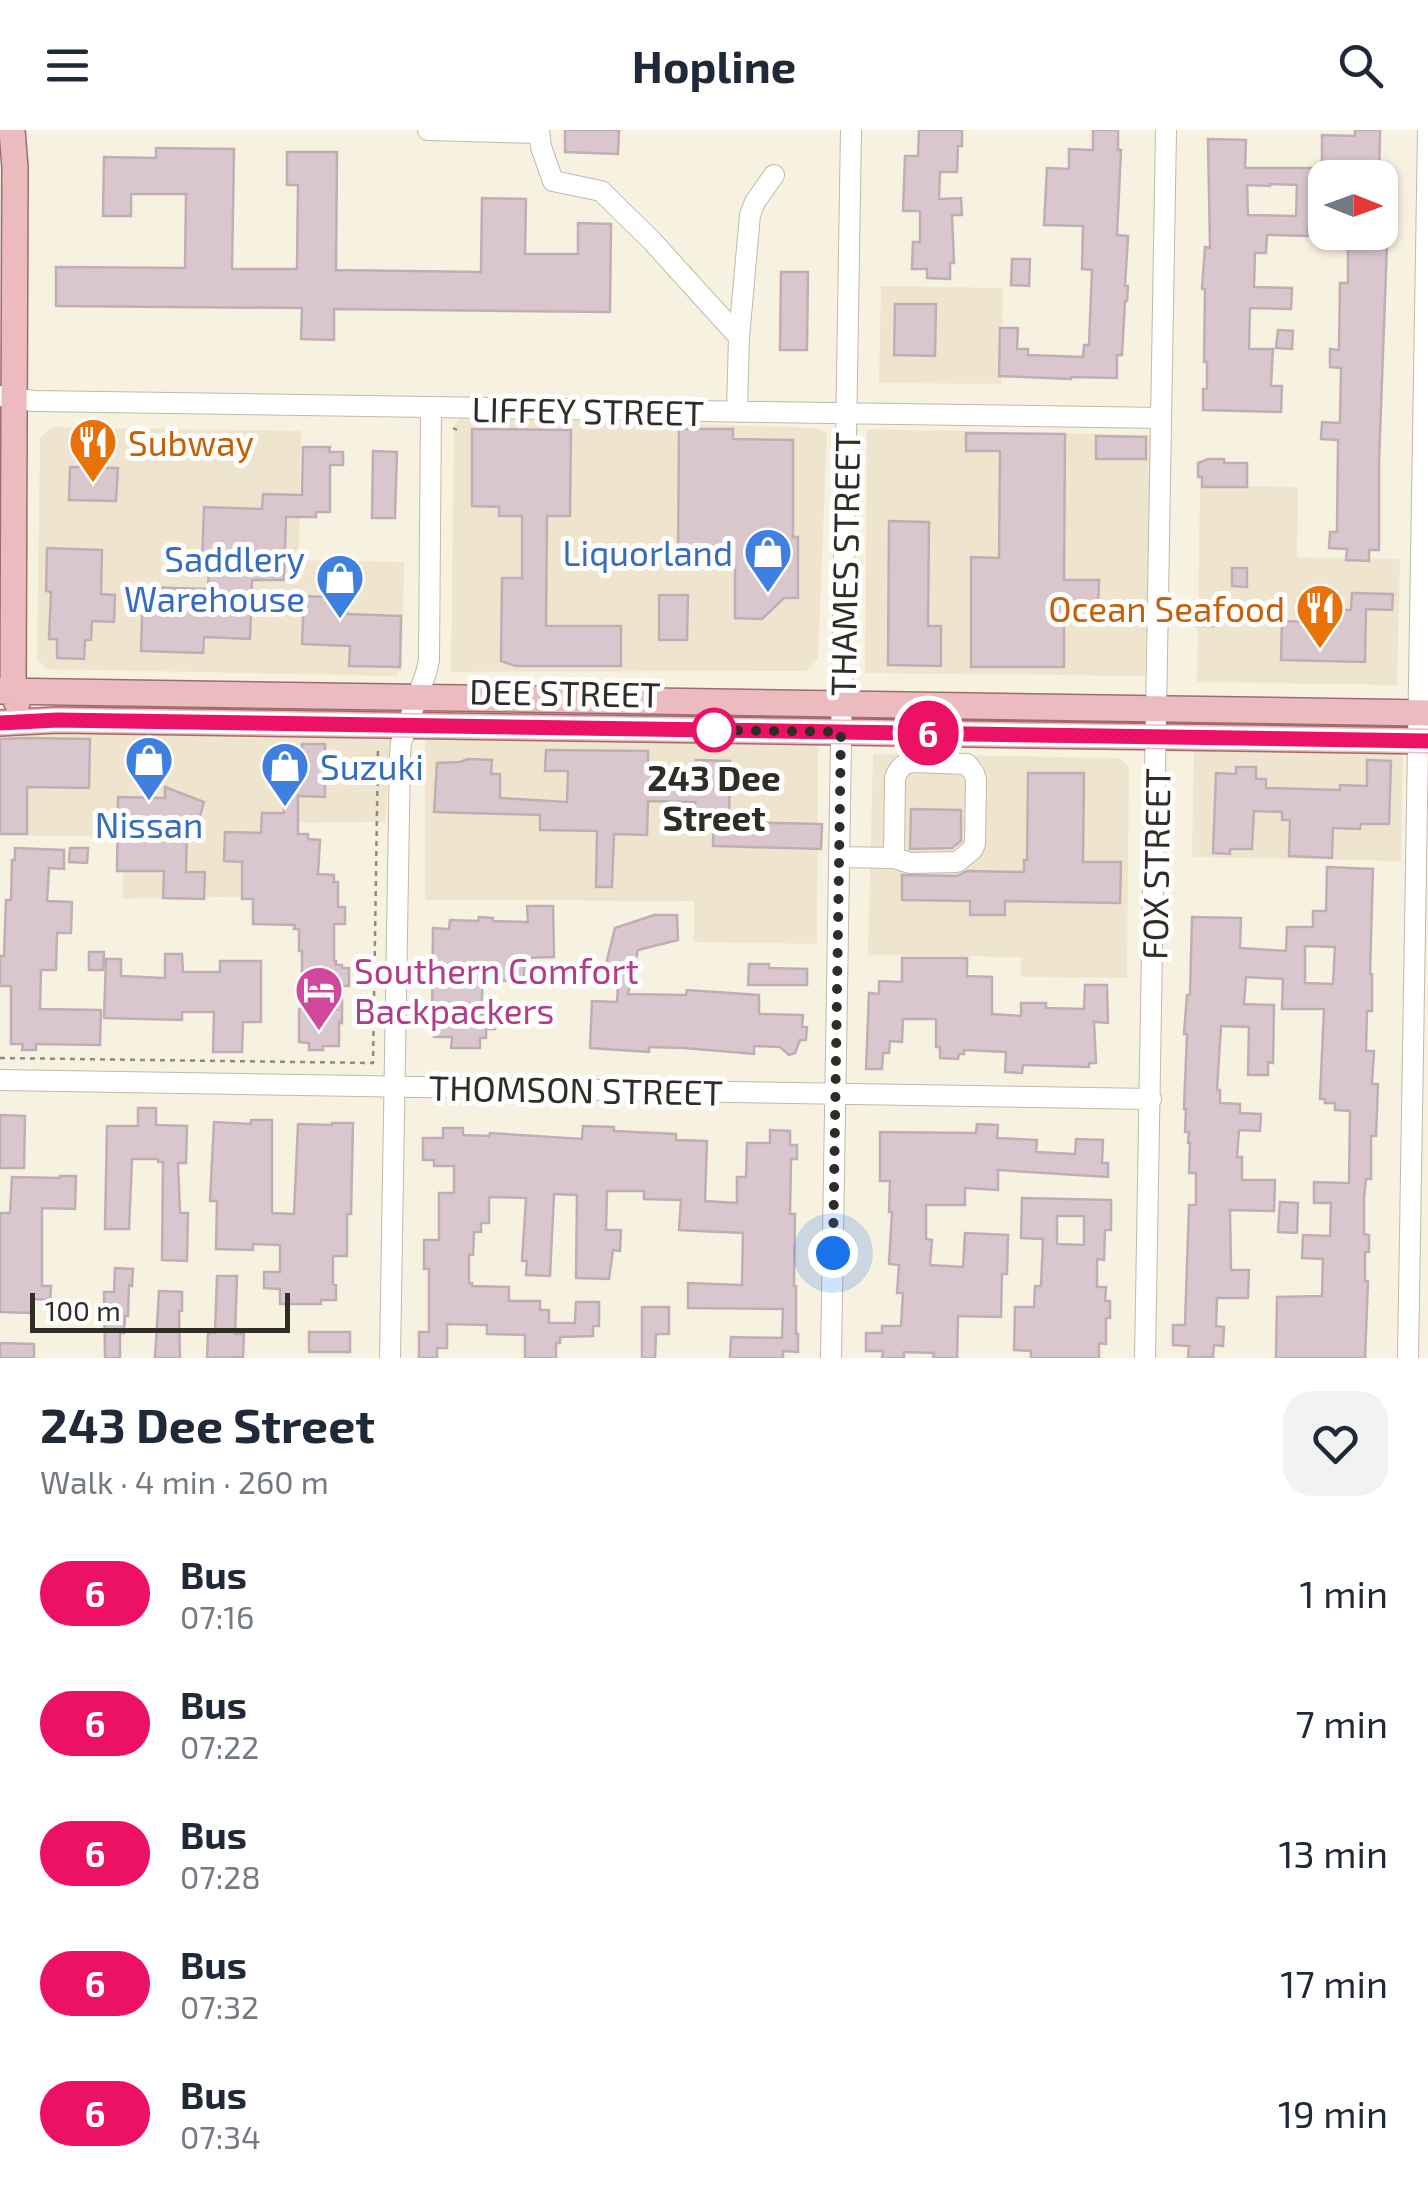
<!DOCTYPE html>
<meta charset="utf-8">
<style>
body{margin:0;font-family:"Exo 2",sans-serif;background:#f2f2f3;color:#1f2937;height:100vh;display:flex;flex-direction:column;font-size:38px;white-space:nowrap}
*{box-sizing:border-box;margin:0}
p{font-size:32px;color:#747a83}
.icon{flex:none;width:55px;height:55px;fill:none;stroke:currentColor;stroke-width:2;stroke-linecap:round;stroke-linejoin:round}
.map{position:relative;height:1228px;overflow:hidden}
.sheet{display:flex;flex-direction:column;background:#fff;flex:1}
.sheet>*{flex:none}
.badge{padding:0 20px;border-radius:32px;font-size:35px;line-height:65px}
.needle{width:65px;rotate:91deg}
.controls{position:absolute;left:1308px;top:30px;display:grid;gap:20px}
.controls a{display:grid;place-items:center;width:90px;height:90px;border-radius:20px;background:#fff;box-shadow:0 2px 8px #0004;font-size:50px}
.scale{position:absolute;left:30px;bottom:25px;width:260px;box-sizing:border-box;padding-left:10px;border:5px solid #302d27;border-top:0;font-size:28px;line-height:35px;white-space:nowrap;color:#302d27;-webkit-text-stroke:8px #fefefe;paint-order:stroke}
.you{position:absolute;width:50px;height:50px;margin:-25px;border:8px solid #fff;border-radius:50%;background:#1a73e8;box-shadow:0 0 0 15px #1a73e833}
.map>.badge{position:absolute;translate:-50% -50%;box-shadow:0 0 0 5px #fff}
.round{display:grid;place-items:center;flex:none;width:105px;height:105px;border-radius:30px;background:#f2f2f3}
.head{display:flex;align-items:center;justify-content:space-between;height:170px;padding:0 40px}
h1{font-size:48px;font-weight:700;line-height:75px}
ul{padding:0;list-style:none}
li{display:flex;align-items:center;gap:30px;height:130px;padding:0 40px}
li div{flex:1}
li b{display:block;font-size:38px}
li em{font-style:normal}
li .badge{min-width:110px;font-weight:700;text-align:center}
header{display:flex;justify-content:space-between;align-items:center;height:130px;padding:0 40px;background:#fff;font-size:45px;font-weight:700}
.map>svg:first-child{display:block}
.built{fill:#efe5cf}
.building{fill:#dac7ce;stroke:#c0aeb5;stroke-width:2.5;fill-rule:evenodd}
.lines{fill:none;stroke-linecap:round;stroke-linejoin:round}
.minor-casing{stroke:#c1baaa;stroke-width:22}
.major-casing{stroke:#a16b6e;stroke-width:28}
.path{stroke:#908b80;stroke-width:2.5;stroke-dasharray:5 5;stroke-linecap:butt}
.minor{stroke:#fff;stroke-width:20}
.major{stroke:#ebbbbf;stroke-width:25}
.line-casing{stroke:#fff;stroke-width:22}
.line{stroke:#ec1165;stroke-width:15}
.walk{stroke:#302d27;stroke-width:10;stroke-dasharray:0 18}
.stop-dot{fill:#fff;stroke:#ec1165;stroke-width:5}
.labels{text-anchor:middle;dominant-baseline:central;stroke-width:10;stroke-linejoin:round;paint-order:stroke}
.street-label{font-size:35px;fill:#302d27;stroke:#fefefe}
.food-label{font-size:35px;fill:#c56008;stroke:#fefefe;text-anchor:start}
.shop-label{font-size:35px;fill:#366cbe;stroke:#fefefe;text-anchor:end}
.stop-label{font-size:35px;font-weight:bold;fill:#302d27;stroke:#fefefe}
.hotel-label{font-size:35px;fill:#b23c85;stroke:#fefefe;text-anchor:start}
</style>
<header><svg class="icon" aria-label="menu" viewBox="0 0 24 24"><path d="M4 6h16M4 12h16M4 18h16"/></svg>Hopline<svg class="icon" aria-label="search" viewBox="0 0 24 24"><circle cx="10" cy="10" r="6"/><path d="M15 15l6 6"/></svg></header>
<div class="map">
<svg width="1428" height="1228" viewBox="0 0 1428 1228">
<rect width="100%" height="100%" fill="#f7f1e0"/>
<path class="built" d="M881,156L1003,158L1001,254L879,253Z
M460,288L818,298L827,304L818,529L806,541L451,542L454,295Z
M51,297L301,301L299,430L404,432L402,539L396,546L46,539L37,529L40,308Z
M867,299L1152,305L1145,546L865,543Z
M1200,355L1298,357L1297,427L1400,429L1397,555L1197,552Z
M0,602L392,605L385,692L274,693L272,766L123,769L124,707L0,705Z
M425,610L818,611L817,814L694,812V771L425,770Z
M1194,614L1403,618L1401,731L1192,727Z
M873,624L1120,628L1129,638L1127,848L1021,847V827L868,825Z"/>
<path class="building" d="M565,0H619L618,24L565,22Z
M919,0H962V16H958L957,42H940L939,69L961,68L962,85H952L954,133H950V149L927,148V139H912L913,112H920V81H903L905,26H918Z
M1093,0H1118V20H1121L1117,105L1128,106L1125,156H1128L1127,171H1125L1122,225H1117V248L1071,247V249L999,246L1000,198H1018L1017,219H1028V225L1083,227L1084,215H1089L1092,140L1082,139L1083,96L1044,95L1047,38L1069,39V19L1093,20Z
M1355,0H1380L1379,48H1322L1321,99H1308V106L1267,105L1266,123H1255L1254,157L1292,158L1291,179L1250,178L1249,219H1273L1271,256H1282L1281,282L1203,280V259H1207V232H1204L1205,159H1202L1205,117L1210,118L1208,9L1246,10L1245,38H1322V5L1355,6ZM1270,54L1297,55L1296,86L1248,85L1247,55L1270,56Z
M156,18L234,19L232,139H297L298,55H287V22H337L336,140L481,142L482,68L526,69L525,124H578V93L611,94L610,182L334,179V210L301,209L302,178L56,176V137L185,138L186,64H131V86H103L104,27L156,28Z
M1356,112L1387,113L1379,332V420H1369V431L1346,430L1347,419L1329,418L1330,402H1337L1338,310L1321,309L1322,292L1340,293L1341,238L1330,237V219L1339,220L1340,153H1348V114H1356Z
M1012,129H1030L1029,156L1011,155Z
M781,142H808L807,220H780Z
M895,174H936L935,226L894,225Z
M1278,200L1293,201L1292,219L1276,218Z
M472,299L571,300L570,386H547L546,496H621V536H516L501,531L502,448H522V386H499V377L472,376Z
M679,299H733V309L793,310V407H798V468H784L762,489L735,488V426H678Z
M966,303L1065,304L1064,450H1099L1098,478H1064V537H971V427L999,428L1000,321H966Z
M1096,306L1146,307V329H1096Z
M303,317H330L329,322H343V335H330V382H316V387H286L284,450H252L250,509L204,507L203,523L141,521L143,457L208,459L209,433H202L204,377L262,379L263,364L302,365Z
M373,321L397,322L395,388H372Z
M1208,329H1224V333H1247V357H1202V347H1198V333Z
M70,337L118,338L116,371L69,370Z
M889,391L929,392L928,496H941V536L888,535Z
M47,418L102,420L101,464L115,465L114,492L92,491L91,510H85L84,529L57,528V509H49L51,462L46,461Z
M1232,438H1247V457L1232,456Z
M1352,463L1393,464L1392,480L1366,479L1365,532L1281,530L1282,491L1310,492V479L1351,480Z
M659,465H688L687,510H659Z
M304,466L348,468L347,484L401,486L400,537L349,536L350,516L302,514Z
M1197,474L1218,475V496H1197Z
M29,608L90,609L89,658L27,657V704H0V609Z
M302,614H325V667L298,666V704H308V709L320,710L318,744L334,745V752H338V777H345V794H334V831H336V835H342V838H349V856H342V893L339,892V916H323V920H309V913L299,912V879H336L302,859V821H299V799H294L295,795L253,794V769H242V732L224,731L225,702L261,703L262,683H284V651H302Z
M546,620L648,621V644L695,645L696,630L730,631L729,692L822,694L821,719L713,716L714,688H694L695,672L648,671L647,705L614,704L612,757H596L597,701L540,700V685L434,682L437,633L460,632L468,629L492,630L491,644H500V668L567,672L568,641H545Z
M1367,630L1391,631L1389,694H1361L1360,699L1333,698L1332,728L1289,726L1290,690H1282V682L1254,681L1252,719H1230V724L1213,723L1216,643L1236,644V637H1256V649H1266V658L1340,660V655L1367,656Z
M1028,643H1084L1083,732H1121L1120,773L1005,771V785H970V771L902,770V745L957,746L967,741L1024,742V730H1027Z
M165,657L204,672L196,699L187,695L186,742H205L204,769L163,768L164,741H117L118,667L165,668Z
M911,679L961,680V711L952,718L910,719Z
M15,718L64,720V739L49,738L47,771L72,772L71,803H57L56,840H41L40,879L101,880L100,915L36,914V920H22L23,914H11V856H0V826H4L6,770H11L12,730H15Z
M70,718H88L87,733L69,732Z
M1327,737L1373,739L1370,844H1372V881H1367L1366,921H1374L1372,954H1378L1376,1006H1371V1049H1366L1364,1068V1104L1369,1105V1122H1365V1151H1368L1365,1228H1276L1277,1167L1322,1166L1323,1129L1302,1128L1303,1105L1330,1106L1331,1073H1314V1052L1349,1053L1350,981L1335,980V973H1325V969H1320L1324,879H1282L1283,849L1246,847L1244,874L1274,875L1273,933L1268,932V945H1248L1249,897L1221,896L1217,960H1220V973L1240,974V983L1261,984L1260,1001L1239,1000L1237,1027H1242V1050H1275L1274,1081L1230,1080L1231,1140H1249L1248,1168H1217L1216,1196L1224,1197L1223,1216L1214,1215L1213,1227L1188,1228L1189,1216L1173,1215V1195H1185L1189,1075H1196V1043H1189L1190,1013H1188L1189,1002H1185L1186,979H1184L1187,904H1184L1187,865H1190L1192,787L1241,788L1240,818L1286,821L1287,797H1313V781H1326ZM1305,816L1335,817L1333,854L1305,853Z
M527,776H553L554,827L525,828L524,852L483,849L481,884H495V899H486V908H480V918H451L452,907H434V895H432L433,798L449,799L450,790L478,791L479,787L493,788V791L528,792Z
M654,785H677L678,810L638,820L628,864L686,865L687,860L759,865V884L803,885L802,897H807L806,910H800L795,923L789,925L780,917L754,916V924L684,918L649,917V922L590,918L592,871L617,872L619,841L605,838L615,798Z
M89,822H104L103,840H89Z
M165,824H182L183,842H220V831H261V892H243L242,922H213L214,882H182V890L104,888L106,829H121V846L165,848Z
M902,828H967V846L992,847V884L1021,886V873H1046V878L1084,879L1085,855H1107L1108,893L1094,892L1096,933H1089V937L1023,935L1022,943L1005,942L1006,922L964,920V924H959L958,929L940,928V917H936V889H903L902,912L890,911L889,923H883L882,939H866L869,863L879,864V851L902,852Z
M749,834H769V838L807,839V855H748Z
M138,978H156V995L187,996L186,1033H178L180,1083H188L187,1131L162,1130L163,1032H158V1029H132L129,1099H105L107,996H138Z
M0,985L25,986L24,1038H0Z
M251,990H272V1083L294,1084L298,994L332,995V993H353L351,1084H347V1126H333V1154L336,1155V1170H321V1174H280V1159L264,1158V1142H280V1115L253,1114V1120L216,1119L217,1071H210L214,992L251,994Z
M977,994L998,995L997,1008L1037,1010L1036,1022L1075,1024L1076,1009L1103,1010L1102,1033H1108V1047L998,1040V1060L965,1058V1075H926V1109L932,1110L930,1135L963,1137L965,1103L1008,1105L1007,1144H1002L1001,1187L958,1186L957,1228H933L934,1223L904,1222V1228H882L883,1221H866V1203H882V1196H901L903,1163H897L899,1135L889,1134L892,1082H889L890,1051H880V1002L976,1003Z
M583,996L614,997V1001L676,1004V1010L707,1011L705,1071L737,1073V1047H746L747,1013H770V1000L790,1001V1015H797V1029H791L790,1084H795L794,1156H796V1204H798V1222L783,1221V1228H730L731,1207L782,1208L783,1179L688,1178V1153L742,1155L743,1103L679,1100L681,1070L644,1069V1061H607L606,1100H621L620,1121L613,1120L609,1149L576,1148L577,1065L554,1064L550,1146L526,1145L527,1131H522L526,1068L489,1067V1093H481V1102H474L473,1125L469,1124V1153H472V1156L509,1157V1171H540V1180H549V1193H575L576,1172H599V1196H593V1206L560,1207V1213H556V1228H525V1205L487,1204V1195L447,1194V1218H437V1228H419V1202H429V1139H424V1110H439V1063H454V1036H434V1030H423V1008H443V998H463V1005L489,1006L490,1003L582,1009Z
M60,1046H76L75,1079L42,1078V1156H51L50,1170L33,1169L32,1183L0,1182V1083H10L12,1047L60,1048Z
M1022,1068L1111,1070V1100H1105L1104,1130L1097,1129V1157H1106L1105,1171H1110V1188H1106V1214L1099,1213V1228H1031V1221L1014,1220L1015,1177H1034L1035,1156H1041L1043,1109L1021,1108ZM1057,1086H1084V1115L1057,1114Z
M1280,1072L1298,1073L1297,1103L1278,1102Z
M115,1138L133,1139L132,1156L129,1155L128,1186H125L124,1203H120V1228H105L104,1162H114Z
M217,1146H237L235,1204H244L243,1227L207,1228L208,1203H215Z
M159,1161L182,1162V1181H179L180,1228H155Z
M642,1177H669V1204H656L655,1228H642Z
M309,1202H350V1222H309Z
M0,1213L34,1214V1228H0Z"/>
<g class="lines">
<g class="minor-casing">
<path id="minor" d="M428,0L539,3
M539,0L541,17L553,51L601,61L652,111L739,207
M0,266L33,271L1161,288
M737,282L739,207L750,85L755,72L774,45
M839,727L894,728L910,733L957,732L972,720L975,714L976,650L974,643L967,634L913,632C903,633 898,639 895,648L894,728
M0,950L1151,969
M390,1228L400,624L401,613L426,543L429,530L431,278
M831,1228L851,0
M1145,1228L1166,0
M1408,1228L1428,0"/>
</g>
<g class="major-casing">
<path id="major" d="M12,0L15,37L13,562L17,573
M0,561L1428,583
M0,593L57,590L1428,611"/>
</g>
<path class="path" d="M453,298L457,300
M0,928L373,933L378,618"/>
<use href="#minor" class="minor"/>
<use href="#major" class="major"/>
</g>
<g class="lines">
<g class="line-casing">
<path id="line" d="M0,593L57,590L1428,611"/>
</g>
<use href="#line" class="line"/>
<path class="walk" d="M714,600H699L841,602L833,1123"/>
</g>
<defs>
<g id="restaurant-pin" transform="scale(2.5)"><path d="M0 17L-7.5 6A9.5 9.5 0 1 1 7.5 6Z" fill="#e8710a" stroke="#fefefe"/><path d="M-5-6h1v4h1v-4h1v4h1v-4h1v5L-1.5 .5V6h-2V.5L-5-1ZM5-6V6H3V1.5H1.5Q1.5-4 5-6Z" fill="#fff"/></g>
<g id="shop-pin" transform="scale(2.5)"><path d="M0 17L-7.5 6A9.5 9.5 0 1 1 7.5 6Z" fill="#3f7fe0" stroke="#fefefe"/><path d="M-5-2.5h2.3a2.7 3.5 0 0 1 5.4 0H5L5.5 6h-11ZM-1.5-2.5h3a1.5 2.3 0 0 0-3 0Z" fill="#fff"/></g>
<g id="hotel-pin" transform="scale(2.5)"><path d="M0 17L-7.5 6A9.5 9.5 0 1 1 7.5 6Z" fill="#d1479c" stroke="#fefefe"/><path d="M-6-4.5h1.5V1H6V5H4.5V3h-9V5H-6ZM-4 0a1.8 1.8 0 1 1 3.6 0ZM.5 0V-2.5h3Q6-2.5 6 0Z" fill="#fff"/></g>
</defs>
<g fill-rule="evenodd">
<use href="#restaurant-pin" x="93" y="312"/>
<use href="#shop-pin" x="768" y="422"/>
<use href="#shop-pin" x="340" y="448"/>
<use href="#restaurant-pin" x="1320" y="478"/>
<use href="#shop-pin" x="149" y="630"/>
<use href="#shop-pin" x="285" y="636"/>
<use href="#hotel-pin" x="319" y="860"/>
</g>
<circle class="stop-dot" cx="714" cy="600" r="20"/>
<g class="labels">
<g class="street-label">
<text transform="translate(588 280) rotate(1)">LIFFEY STREET</text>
<text transform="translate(844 434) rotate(-89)">THAMES STREET</text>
<text transform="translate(565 562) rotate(1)">DEE STREET</text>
<text transform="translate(1155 734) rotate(-89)">FOX STREET</text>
<text transform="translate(576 959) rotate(1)">THOMSON STREET</text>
</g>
<g class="food-label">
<text x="128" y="312">Subway</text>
<text x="1285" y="478" text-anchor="end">Ocean Seafood</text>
</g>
<g class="shop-label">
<text x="733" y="422">Liquorland</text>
<text x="305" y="428">Saddlery<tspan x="305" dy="40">Warehouse</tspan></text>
<text x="320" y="636" text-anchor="start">Suzuki</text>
<text x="149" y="694" text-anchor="middle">Nissan</text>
</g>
<g class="stop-label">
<text x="714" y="647">243 Dee<tspan x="714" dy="40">Street</tspan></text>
</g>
<g class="hotel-label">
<text x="354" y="840">Southern Comfort<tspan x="354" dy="40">Backpackers</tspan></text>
</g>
</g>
</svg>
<div class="controls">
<a><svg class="needle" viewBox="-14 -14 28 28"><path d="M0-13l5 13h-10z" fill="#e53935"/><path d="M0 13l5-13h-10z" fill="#747a83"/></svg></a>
</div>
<div class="scale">100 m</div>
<div class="you" style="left:833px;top:1123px"></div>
<b class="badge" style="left:928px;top:603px;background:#ec1165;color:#fff">6</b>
</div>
<section class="sheet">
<div class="head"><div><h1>243 Dee Street</h1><p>Walk · 4 min · 260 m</p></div><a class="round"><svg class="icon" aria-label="heart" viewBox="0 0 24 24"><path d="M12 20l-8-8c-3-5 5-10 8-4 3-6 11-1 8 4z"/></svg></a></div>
<ul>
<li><span class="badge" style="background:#ec1165;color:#fff">6</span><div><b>Bus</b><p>07:16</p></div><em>1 min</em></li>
<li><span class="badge" style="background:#ec1165;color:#fff">6</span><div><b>Bus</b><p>07:22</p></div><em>7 min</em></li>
<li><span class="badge" style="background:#ec1165;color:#fff">6</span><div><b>Bus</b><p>07:28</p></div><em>13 min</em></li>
<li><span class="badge" style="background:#ec1165;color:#fff">6</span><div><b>Bus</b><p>07:32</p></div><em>17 min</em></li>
<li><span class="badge" style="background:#ec1165;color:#fff">6</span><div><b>Bus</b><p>07:34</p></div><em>19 min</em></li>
</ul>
</section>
